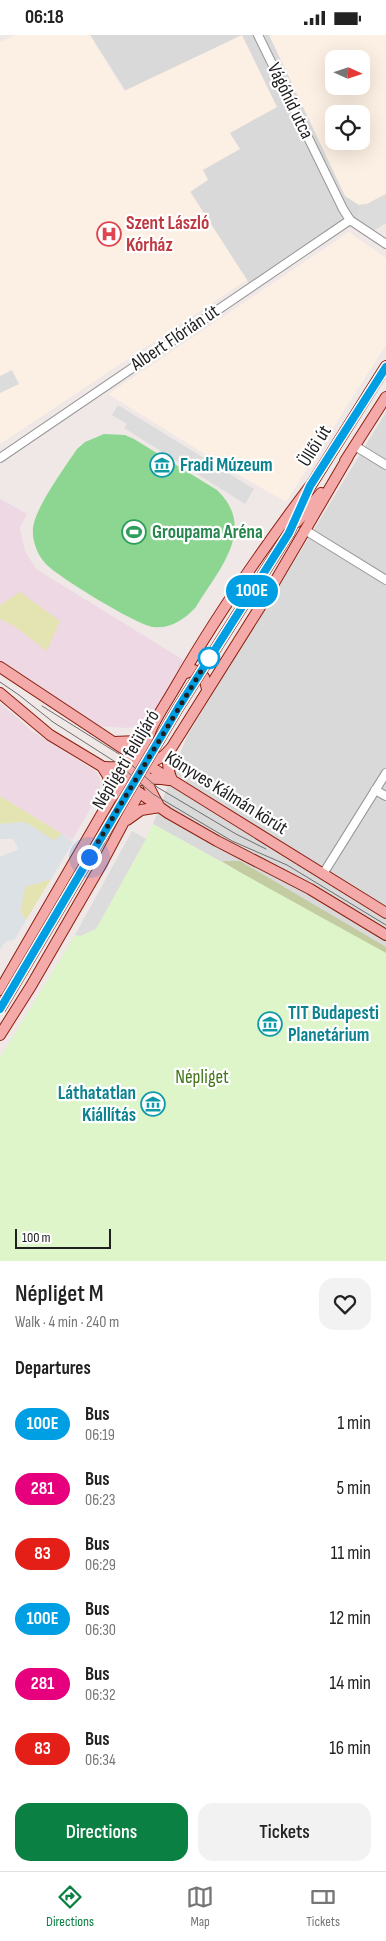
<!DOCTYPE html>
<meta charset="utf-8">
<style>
body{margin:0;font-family:"Sofia Sans Condensed",sans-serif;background:#f2f2f2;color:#222;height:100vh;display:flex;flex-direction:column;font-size:19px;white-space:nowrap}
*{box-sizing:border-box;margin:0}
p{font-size:16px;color:#767676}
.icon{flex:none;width:28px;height:28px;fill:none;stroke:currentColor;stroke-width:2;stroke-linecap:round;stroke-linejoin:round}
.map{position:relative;height:1226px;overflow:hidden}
.side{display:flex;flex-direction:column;background:#fff;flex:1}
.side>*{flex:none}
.badge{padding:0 10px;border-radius:16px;font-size:18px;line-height:32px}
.needle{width:32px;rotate:93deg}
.buttons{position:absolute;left:325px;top:15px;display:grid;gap:10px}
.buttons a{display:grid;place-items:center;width:45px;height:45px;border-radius:10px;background:#fff;box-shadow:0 5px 20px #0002;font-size:25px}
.scale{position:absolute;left:15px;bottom:12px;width:96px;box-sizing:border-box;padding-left:5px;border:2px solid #202020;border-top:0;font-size:14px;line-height:18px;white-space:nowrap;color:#202020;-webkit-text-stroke:4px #fff;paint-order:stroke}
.you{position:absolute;width:25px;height:25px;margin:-12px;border:4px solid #fff;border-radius:50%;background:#1a73e8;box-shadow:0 0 0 8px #1a73e833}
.map>.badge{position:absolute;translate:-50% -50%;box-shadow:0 0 0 2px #fff}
h2{padding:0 15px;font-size:19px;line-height:45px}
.round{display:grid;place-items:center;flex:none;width:52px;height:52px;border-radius:15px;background:#f2f2f2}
.head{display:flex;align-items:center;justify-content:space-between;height:85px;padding:0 15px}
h1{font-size:24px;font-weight:600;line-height:38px}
.primary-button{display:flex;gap:10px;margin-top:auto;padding:10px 15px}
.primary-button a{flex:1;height:58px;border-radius:15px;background:#0b8043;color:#fff;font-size:20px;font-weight:600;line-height:58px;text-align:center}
.primary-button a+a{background:#f2f2f2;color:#222}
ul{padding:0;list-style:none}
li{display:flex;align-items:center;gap:15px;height:65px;padding:0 15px}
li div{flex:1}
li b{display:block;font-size:19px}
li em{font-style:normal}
li .badge{min-width:55px;font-weight:700;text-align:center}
.status{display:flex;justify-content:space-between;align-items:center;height:35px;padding:0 25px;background:#fff;direction:ltr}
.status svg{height:14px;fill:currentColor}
.tabs{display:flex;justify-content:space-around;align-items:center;height:70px;border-top:1px solid #e0e0e0;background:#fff;font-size:14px;color:#767676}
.tabs a{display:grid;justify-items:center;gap:2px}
.tabs .on{color:#0b8043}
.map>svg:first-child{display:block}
.residential{fill:#dad9d9;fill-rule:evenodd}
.commercial{fill:#eed8e3}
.education{fill:#fcefe3;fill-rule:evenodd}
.grass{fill:#e4e3b2}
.forest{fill:#c3cba0}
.park{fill:#ddf5c9}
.pitch{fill:#8dd692}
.parking{fill:#dcdcdc}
.plaza{fill:#dbe1e5}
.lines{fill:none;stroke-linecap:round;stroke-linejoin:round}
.minor-casing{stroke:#979797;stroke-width:10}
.major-casing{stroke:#8d1f0f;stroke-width:12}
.minor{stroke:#fff;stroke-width:8}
.major{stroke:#f3aaa8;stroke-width:10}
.tram{stroke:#6e6e6e;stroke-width:1}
.major-bridge-casing{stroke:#8d1f0f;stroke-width:12;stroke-linecap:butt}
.major-bridge{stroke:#f3aaa8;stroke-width:10}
.line-casing{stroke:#fff;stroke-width:11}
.line{stroke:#009ee3;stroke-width:8}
.walk{stroke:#202020;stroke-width:5;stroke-dasharray:0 9}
.stop-dot{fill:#fff;stroke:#009ee3;stroke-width:2.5}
.labels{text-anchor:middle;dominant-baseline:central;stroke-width:4.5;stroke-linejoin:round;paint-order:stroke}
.street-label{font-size:19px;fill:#202020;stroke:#fff}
.health-label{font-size:19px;font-weight:bold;fill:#be3a42;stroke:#fff;text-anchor:start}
.culture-label{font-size:19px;font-weight:bold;fill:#0d838f;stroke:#fff;text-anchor:start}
.leisure-label{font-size:19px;font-weight:bold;fill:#27864d;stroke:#fff;text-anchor:start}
.park-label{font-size:19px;fill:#427517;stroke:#fff}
</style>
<div class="status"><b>06:18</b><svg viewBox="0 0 49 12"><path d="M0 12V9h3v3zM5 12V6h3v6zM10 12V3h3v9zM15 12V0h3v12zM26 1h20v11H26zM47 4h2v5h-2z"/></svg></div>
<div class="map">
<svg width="386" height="1226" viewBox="0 0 386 1226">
<rect width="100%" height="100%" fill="#efe8e7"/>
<path class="residential" d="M90,0H386V169L351,190L254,256ZM334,24H361V51H334ZM334,79H361V106H334Z
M386,377V918L153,789L187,701Z"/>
<path class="commercial" d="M0,464L27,479L20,493L25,516L36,534L185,626L149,686L128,693L96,691L0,630Z
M0,668L32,696L96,736L100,745V757L72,805L0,761Z"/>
<path class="education" d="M15,0H90L124,56L242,0L277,72L230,98L240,114L203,135L208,145L190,157L247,245L0,409V7Z
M269,0H386V159L367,169L359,170L345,161ZM334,24H361V51H334ZM334,79H361V106H334Z
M349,197L386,223V310L286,467L237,439L108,359Z"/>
<path class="grass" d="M20,557L60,586L47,616L14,591L0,584V570Z
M0,761L62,799L54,806L25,787L0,789Z
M51,844L26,885L20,877L25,852Z"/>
<path class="forest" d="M222,826H240L386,912V932Z"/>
<path class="park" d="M153,789L386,918V1226H0V1023L75,900L80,901L96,894L146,804Z"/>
<path class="pitch" d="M104,399L125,400L134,404L217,455C258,494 218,535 196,572C184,585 170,594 153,592C137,590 56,541 45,528C37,519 32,506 33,493C35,473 65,432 77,414L85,407Z"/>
<path class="parking" d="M386,159V188L373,196L356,182L359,170L367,169Z
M12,335L19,349L0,358V341Z
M118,370L254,454L245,469L124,393L127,389L112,380Z
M132,796L146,804L96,894L80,901L75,900Z"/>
<path class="plaza" d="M25,787L54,805L62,799L73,807L51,844L25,852L20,877L26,885L14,905L6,906L0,914V822L19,814L13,804H0V789Z"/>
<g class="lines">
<g class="minor-casing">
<path id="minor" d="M258,0L343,174L350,185L386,209
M355,411L386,430
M0,423L350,185
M305,495L386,545
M375,755L386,761
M323,839L386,738"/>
</g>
<g class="major-casing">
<path id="major" d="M345,426L386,362
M308,455L386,331
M297,487L321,458
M289,498L302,469
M0,632L154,734L386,878
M183,639L194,635L204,642L207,654
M0,658L50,700L103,732L168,778L217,806L310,854L386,900
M114,707L138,706L150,698
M171,713C167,725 167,733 172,745
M105,732C121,733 147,731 160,723C165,721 168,716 172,712L260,572L348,422
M103,733L108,741L111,763
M158,769C149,753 141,738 144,719C147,694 164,672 176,651C216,581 262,515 310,451
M127,785L141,775L160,772
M0,955L111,763C126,745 146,741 169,745
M0,1000L31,951L101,830L136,764L135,753L127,726"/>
</g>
<use href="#minor" class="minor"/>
<use href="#major" class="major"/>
<path class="tram" d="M0,647L19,660L53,687L117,728L153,759L232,806L287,830L386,890
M42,671L119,719L157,752L236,799L266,814"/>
<g class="major-bridge-casing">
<path id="major-bridge" d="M0,974L178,673L289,498"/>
</g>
<use href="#major-bridge" class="major-bridge"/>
</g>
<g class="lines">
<g class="line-casing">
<path id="line" d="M0,974L178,673L289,498L310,451L386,332"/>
</g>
<use href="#line" class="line"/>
<path class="walk" d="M89,822L209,623"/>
</g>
<defs>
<g id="hospital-ring" transform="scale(1.25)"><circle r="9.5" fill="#fff" stroke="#e0444e" stroke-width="1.5"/><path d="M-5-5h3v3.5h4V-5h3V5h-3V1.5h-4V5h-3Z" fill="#e0444e"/></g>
<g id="museum-ring" transform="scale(1.25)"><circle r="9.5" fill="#fff" stroke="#0f9aa8" stroke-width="1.5"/><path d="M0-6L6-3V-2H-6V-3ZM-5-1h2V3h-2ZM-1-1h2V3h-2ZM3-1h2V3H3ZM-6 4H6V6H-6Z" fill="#0f9aa8"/></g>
<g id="stadium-ring" transform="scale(1.25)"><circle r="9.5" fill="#fff" stroke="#2e9e5b" stroke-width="1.5"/><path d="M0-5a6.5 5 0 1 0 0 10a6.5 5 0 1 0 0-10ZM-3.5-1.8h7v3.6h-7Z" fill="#2e9e5b"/></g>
</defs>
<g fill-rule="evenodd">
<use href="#hospital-ring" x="109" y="199"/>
<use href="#museum-ring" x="162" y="430"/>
<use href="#stadium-ring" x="134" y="497"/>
<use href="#museum-ring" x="270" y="989"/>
<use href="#museum-ring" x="153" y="1069"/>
</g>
<circle class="stop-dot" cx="209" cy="623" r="10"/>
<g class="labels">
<g class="street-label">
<text transform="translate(290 66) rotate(64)">Vágóhíd utca</text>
<text transform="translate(175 303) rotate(-34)">Albert Flórián út</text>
<text transform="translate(315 411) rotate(-58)">Üllői út</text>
<text transform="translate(126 725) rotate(-59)">Népligeti felüljáró</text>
<text transform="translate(226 758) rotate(32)">Könyves Kálmán körút</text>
</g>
<g class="health-label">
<text x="126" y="188">Szent László<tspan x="126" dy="22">Kórház</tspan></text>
</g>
<g class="culture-label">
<text x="180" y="430">Fradi Múzeum</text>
<text x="288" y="978">TIT Budapesti<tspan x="288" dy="22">Planetárium</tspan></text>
<text x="136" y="1058" text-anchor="end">Láthatatlan<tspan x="136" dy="22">Kiállítás</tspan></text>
</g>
<g class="leisure-label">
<text x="152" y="497">Groupama Aréna</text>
</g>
<g class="park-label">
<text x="202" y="1042">Népliget</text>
</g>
</g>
</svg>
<div class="buttons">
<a><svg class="needle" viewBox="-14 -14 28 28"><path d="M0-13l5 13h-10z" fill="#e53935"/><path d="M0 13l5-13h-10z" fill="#767676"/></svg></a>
<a><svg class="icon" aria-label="locate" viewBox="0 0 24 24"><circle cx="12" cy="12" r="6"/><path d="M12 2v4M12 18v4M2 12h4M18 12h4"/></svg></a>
</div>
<div class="scale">100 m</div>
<div class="you" style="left:89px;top:822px"></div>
<b class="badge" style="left:252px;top:556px;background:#009ee3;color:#fff">100E</b>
</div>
<section class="side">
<div class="head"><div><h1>Népliget M</h1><p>Walk · 4 min · 240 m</p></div><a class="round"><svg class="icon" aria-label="heart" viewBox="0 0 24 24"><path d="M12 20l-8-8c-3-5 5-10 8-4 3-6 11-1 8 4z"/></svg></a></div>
<h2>Departures</h2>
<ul>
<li><span class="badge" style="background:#009ee3;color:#fff">100E</span><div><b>Bus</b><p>06:19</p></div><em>1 min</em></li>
<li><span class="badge" style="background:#e6007e;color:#fff">281</span><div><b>Bus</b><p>06:23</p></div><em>5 min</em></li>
<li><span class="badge" style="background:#e41f18;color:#fff">83</span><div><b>Bus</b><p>06:29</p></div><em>11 min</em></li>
<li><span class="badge" style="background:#009ee3;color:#fff">100E</span><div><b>Bus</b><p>06:30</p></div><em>12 min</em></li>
<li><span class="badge" style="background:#e6007e;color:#fff">281</span><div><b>Bus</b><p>06:32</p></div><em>14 min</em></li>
<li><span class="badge" style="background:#e41f18;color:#fff">83</span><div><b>Bus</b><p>06:34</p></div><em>16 min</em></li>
</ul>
<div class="primary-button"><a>Directions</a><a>Tickets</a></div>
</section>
<nav class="tabs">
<a class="on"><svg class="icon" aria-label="directions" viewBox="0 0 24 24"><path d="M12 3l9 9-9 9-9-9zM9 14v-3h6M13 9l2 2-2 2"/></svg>Directions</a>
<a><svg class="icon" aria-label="map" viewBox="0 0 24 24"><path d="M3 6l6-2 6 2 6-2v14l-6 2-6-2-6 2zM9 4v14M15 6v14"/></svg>Map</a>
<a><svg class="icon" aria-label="tickets" viewBox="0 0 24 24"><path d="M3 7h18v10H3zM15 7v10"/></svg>Tickets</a>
</nav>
